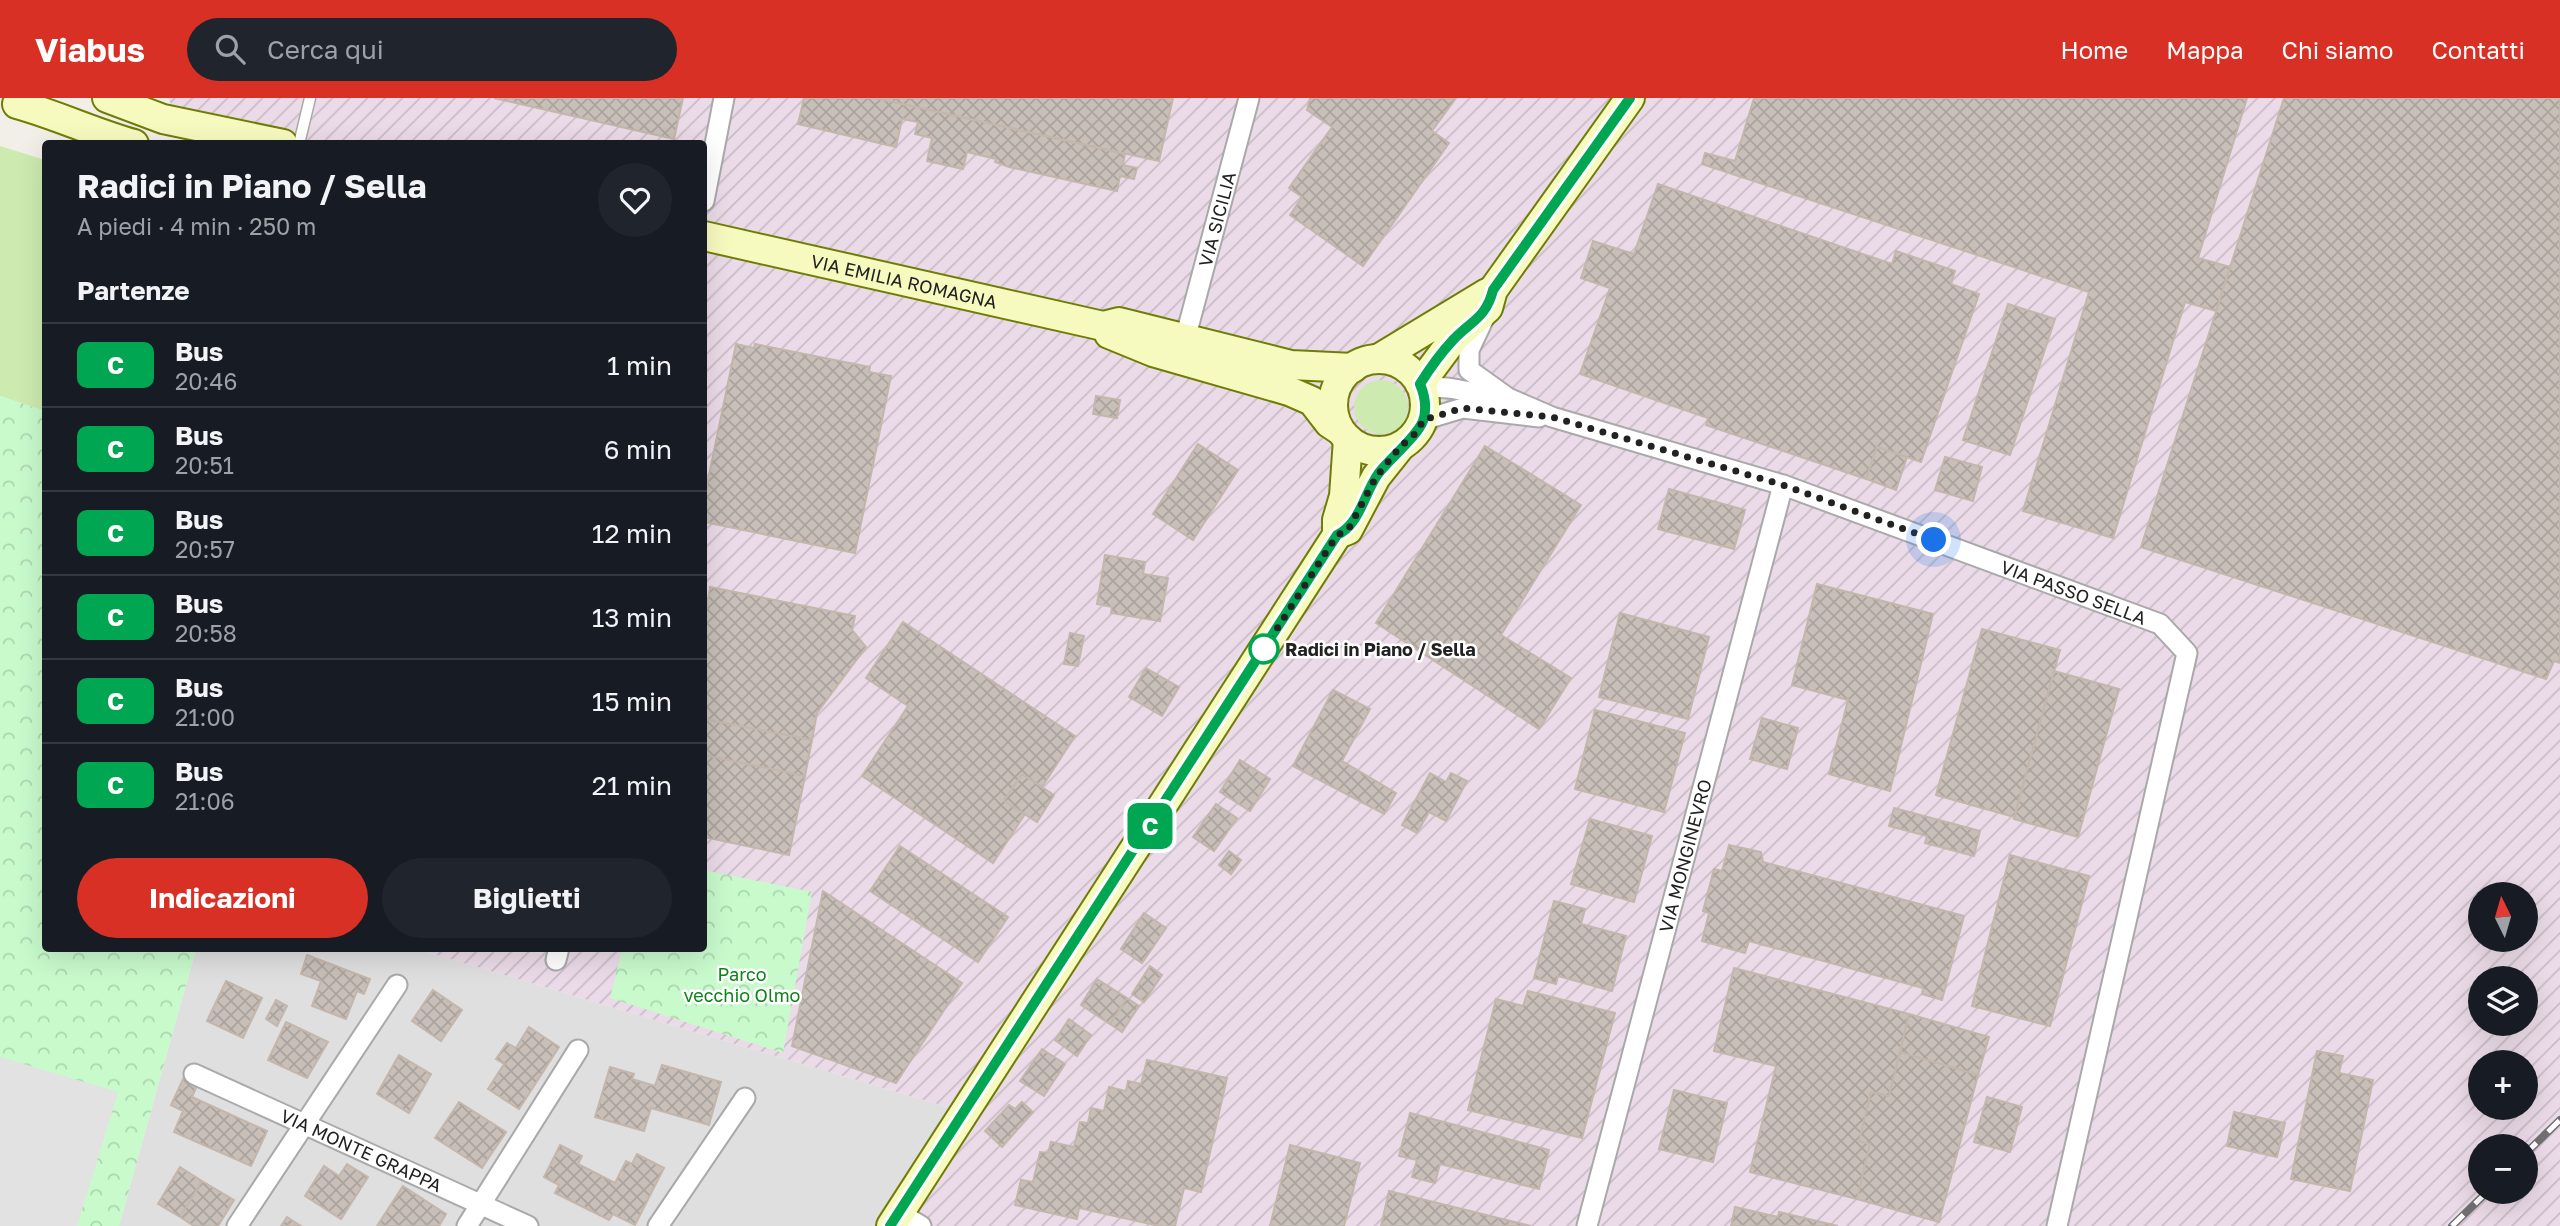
<!DOCTYPE html>
<html lang="it">
<meta charset="utf-8">
<style>
body{margin:0;font-family:"Golos Text",sans-serif;background:#20242c;color:#f1f3f6;height:100vh;display:flex;flex-direction:column;font-size:26px;white-space:nowrap}
*{box-sizing:border-box;margin:0}
p{font-size:23px;color:#9ea1a6}
.icon{flex:none;width:38px;height:38px;fill:none;stroke:currentColor;stroke-width:2;stroke-linecap:round;stroke-linejoin:round}
.map{position:relative;flex:1;overflow:hidden}
.side{position:absolute;left:42px;top:42px;width:665px;height:812px;display:flex;flex-direction:column;background:#171b24;border-radius:7px;box-shadow:0 7px 28px #0002}
.side>*{flex:none}
.badge{padding:0 14px;border-radius:10px;font-size:24px;line-height:46px}
.needle{width:46px;rotate:355deg}
.fabs{position:absolute;left:2468px;top:784px;display:grid;gap:14px}
.fabs a{display:grid;place-items:center;width:70px;height:70px;border-radius:50%;background:#171b24;box-shadow:0 7px 28px #0002;font-size:35px}
.you{position:absolute;width:35px;height:35px;margin:-18px;border:5px solid #fff;border-radius:50%;background:#1a73e8;box-shadow:0 0 0 10px #1a73e833}
.map>.badge{position:absolute;translate:-50% -50%;box-shadow:0 0 0 4px #fff}
h2{padding:0 35px;font-size:26px;line-height:63px}
.round{display:grid;place-items:center;flex:none;width:74px;height:74px;border-radius:37px;background:#20242c}
.overview{display:flex;align-items:center;justify-content:space-between;height:119px;padding:0 35px}
h1{font-size:33px;font-weight:700;line-height:52px}
.action{display:flex;gap:14px;margin-top:auto;padding:14px 35px}
.action a{flex:1;height:80px;border-radius:42px;background:#d93025;color:#fff;font-size:28px;font-weight:700;line-height:80px;text-align:center}
.action a+a{background:#20242c;color:#f1f3f6}
ul{padding:0;list-style:none}
li{display:flex;align-items:center;gap:21px;height:84px;padding:0 35px;border-top:2px solid #363941}
li div{flex:1}
li b{display:block;font-size:26px}
li em{font-style:normal}
li .badge{min-width:77px;font-weight:700;text-align:center}
header{display:flex;align-items:center;gap:42px;box-sizing:border-box;height:98px;padding:0 35px;background:#d93025;color:#fff}
header strong{font-size:33px}
nav{display:flex;gap:38px;margin-inline-start:auto;font-size:24px}
.search{width:490px;height:63px;background:#20242c;display:flex;align-items:center;gap:18px;box-sizing:border-box;padding:0 24px;border-radius:38px;color:#9ea1a6;font-size:26px}
.map>svg:first-child{display:block}
.residential{fill:#e0dfdf}
.industrial{fill:url(#industrial-furrows);fill-rule:evenodd}
.grass{fill:#cdebb0}
.park{fill:url(#park-crowns)}
.parking{fill:#e2e2e2}
.building{fill:url(#building-cross-hatch);stroke:#c4b6ab;stroke-width:2}
.lines{fill:none;stroke-linecap:round;stroke-linejoin:round}
.lane-casing{stroke:#a9a9a9;stroke-width:13}
.street-casing{stroke:#a9a9a9;stroke-width:23}
.secondary-casing{stroke:#707d05;stroke-width:32}
.lane{stroke:#fff;stroke-width:10}
.street{stroke:#fff;stroke-width:19}
.secondary{stroke:#f7fabf;stroke-width:28}
.rail-casing{stroke:#707070;stroke-width:8}
.rail{stroke:#fff;stroke-width:5;stroke-dasharray:16;stroke-linecap:butt}
.line-casing{stroke:#fff;stroke-width:16}
.line{stroke:#00a651;stroke-width:10}
.walk{stroke:#222;stroke-width:7;stroke-dasharray:0 12.6}
.stop-dot{fill:#fff;stroke:#00a651;stroke-width:3.5}
.labels{text-anchor:middle;dominant-baseline:central;stroke-width:5;stroke-linejoin:round;paint-order:stroke}
.street-label{font-size:18px;fill:#222;stroke:#fff}
.stop-label{font-size:18px;font-weight:bold;fill:#222;stroke:#fff;text-anchor:start}
.park-label{font-size:18px;fill:#0c8416;stroke:#fff}
</style>
<header>
<strong>Viabus</strong>
<div class="search"><svg class="icon" aria-label="search" viewBox="0 0 24 24"><circle cx="10" cy="10" r="6"/><path d="M15 15l6 6"/></svg>Cerca qui</div>
<nav><a>Home</a><a>Mappa</a><a>Chi siamo</a><a>Contatti</a></nav>
</header>
<div class="map">
<svg width="2560" height="1128" viewBox="0 0 2560 1128">
<defs>
<pattern id="industrial-furrows" width="10" height="10" patternUnits="userSpaceOnUse" patternTransform="scale(1.75)"><rect width="10" height="10" fill="#ebdbe8"/><path d="M-1 1l2-2M0 10L10 0M9 11l2-2" fill="none" stroke="#c9bcc7"/></pattern>
<pattern id="park-crowns" width="20" height="18" patternUnits="userSpaceOnUse" patternTransform="scale(1.75)"><rect width="20" height="18" fill="#c8facc"/><path d="M2 6a3 3 0 1 1 6 0M12 15a3 3 0 1 1 6 0" fill="none" stroke="#acd6af"/></pattern>
<pattern id="building-cross-hatch" width="8" height="8" patternUnits="userSpaceOnUse" patternTransform="scale(1.75)"><rect width="8" height="8" fill="#c7bfb8"/><path d="M0 0l8 8M0 8l8-8" fill="none" stroke="#aba49e"/></pattern>
</defs>
<rect width="100%" height="100%" fill="#f2efe9"/>
<path class="residential" d="M196,851H417L974,1017L910,1128H119Z"/>
<path class="industrial" d="M168,0H2560V1128H910L974,1017L417,851L704,850V46L188,45ZM2480,796H2525V842H2480ZM2480,880H2525V926H2480ZM2480,964H2525V1010H2480ZM2480,1048H2525V1094H2480Z"/>
<path class="grass" d="M0,48L45,62V313L0,298Z
M1354 309a27 27 0 1 1 54 0a27 27 0 1 1-54 0Z"/>
<path class="park" d="M0,298L45,313L46,850L196,851L119,1128H0Z
M704,772L812,794L783,955L610,900L622,851L704,850Z"/>
<path class="parking" d="M0,959L118,994L77,1128H0Z"/>
<path class="building" d="M494,0H683L674,41Z
M804,0H876L1125,56L1123,67L1137,70L1134,81L1120,78L1117,93L1009,69L995,64L996,61L967,54L963,71L927,63L932,40L915,36L918,24L902,21L896,49L798,26Z
M876,0H1173L1159,63Z
M1310,0H1456L1432,33L1449,45L1363,168L1290,117L1302,99L1289,90L1332,29L1307,12Z
M1754,0H2247L2198,160L2230,169L2216,213L2185,204L2113,440L2023,413L2089,194L1702,66L1705,55L1735,63Z
M2284,0H2560V565L2554,563L2546,581L2141,449Z
M1658,86L1892,166L1896,153L1955,173L1951,186L1979,196L1921,364L1877,349L1866,381L1706,327L1708,320L1580,276L1610,190L1581,180L1593,143L1634,156Z
M2008,206L2055,221L2010,357L1963,342Z
M736,246L754,250L755,246L870,269L869,274L891,278L855,455L704,424V401Z
M1096,298L1120,302L1117,320L1093,316Z
M1198,346L1238,372L1193,442L1153,416Z
M1485,348L1581,407L1501,537L1571,580L1539,631L1376,525Z
M1877,349L1907,359L1896,392L1866,381Z
M1945,359L1982,369L1973,403L1935,392Z
M1669,391L1745,412L1734,451L1658,431Z
M1105,457L1145,464L1143,476L1168,480L1160,523L1111,515L1112,509L1097,506Z
M1817,486L1933,516L1890,693L1829,676L1848,602L1792,587Z
M710,489L855,518L852,532L866,549L817,615L812,642L704,621V525Z
M1620,515L1709,539L1688,621L1599,599Z
M903,524L1075,638L1042,689L1022,676L1004,703L1025,716L993,765L862,678L908,608L866,580Z
M1982,531L2060,552L2014,719L1936,697Z
M1070,535L1084,538L1078,568L1064,566Z
M1146,570L1179,589L1162,618L1129,599Z
M2054,573L2119,591L2078,739L2014,721Z
M1333,592L1370,611L1342,663L1396,695L1384,716L1293,668Z
M1595,612L1685,635L1664,714L1575,691Z
M1762,620L1798,630L1787,671L1750,661Z
M704,621L812,642L805,678L704,657Z
M704,657L805,678L789,757L704,739Z
M1240,662L1270,681L1250,713L1220,694Z
M1430,675L1446,684L1451,675L1467,683L1446,723L1429,714L1417,735L1402,727Z
M1022,676L1054,697L1037,724L1004,703Z
M1216,706L1237,720L1214,753L1193,739Z
M1894,710L1980,733L1974,758L1925,745L1927,738L1889,728Z
M1590,721L1652,738L1634,804L1571,786Z
M1729,747L1761,754L1763,764L1964,818L1942,902L1922,896L1923,890L1749,843L1745,855L1702,843L1709,815L1703,813L1714,771L1722,773Z
M900,748L1008,819L978,864L870,793Z
M1229,753L1241,762L1231,776L1219,767Z
M2010,757L2089,778L2050,928L1972,908Z
M823,793L962,885L896,985L792,948Z
M1554,803L1585,811L1581,826L1626,838L1612,893L1558,878L1556,886L1534,880Z
M1144,815L1166,830L1142,865L1121,851Z
M307,857L370,881L364,896L357,893L346,921L312,908L321,883L301,876Z
M1150,868L1162,877L1144,904L1132,896Z
M1734,870L1909,916L1889,998L1871,994L1859,1043L1870,1046L1857,1101L1750,1074L1776,968L1714,953Z
M1097,881L1127,900L1110,926L1081,907Z
M226,883L262,900L243,940L207,923Z
M433,892L462,912L441,943L412,923Z
M1528,893L1615,915L1582,1040L1468,1012L1496,901L1523,908Z
M1127,900L1139,908L1122,934L1110,926Z
M276,902L287,908L277,928L266,921Z
M1909,916L1989,939L1978,977L1900,954Z
M1069,921L1091,937L1077,958L1055,942Z
M286,924L328,944L307,980L268,962Z
M529,929L559,949L519,1011L488,991L504,966L496,961L507,945L516,950Z
M1042,951L1065,966L1044,998L1020,983Z
M2317,953L2343,958L2339,975L2373,982L2350,1093L2291,1081Z
M1900,954L1978,977L1939,1124L1857,1101L1870,1046L1859,1043L1871,994L1889,998Z
M399,957L431,976L409,1015L377,996Z
M1147,962L1227,980L1201,1094L1184,1090L1175,1128H1159L1079,1110L1077,1121L1015,1107L1021,1082L1033,1084L1040,1054L1048,1055L1051,1044L1074,1049L1080,1024L1088,1025L1091,1010L1104,1013L1109,989L1126,993L1128,983L1141,986Z
M662,967L721,984L709,1027L651,1010L644,1033L595,1019L610,969L634,976L632,981L655,988Z
M184,979L198,985L192,999L267,1033L251,1068L174,1034L183,1013L171,1007Z
M1674,992L1727,1005L1713,1064L1659,1051Z
M1987,999L2022,1009L2010,1054L1974,1044Z
M459,1004L506,1034L482,1070L435,1040Z
M1022,1004L1033,1014L1002,1049L985,1033L1009,1007L1015,1011Z
M2234,1014L2285,1025L2277,1059L2227,1048Z
M1410,1015L1549,1052L1539,1091L1440,1066L1435,1085L1412,1079L1417,1062L1399,1058Z
M560,1047L582,1058L578,1066L615,1085L626,1063L632,1066L637,1056L664,1070L635,1127L613,1116L609,1122L555,1095L559,1087L544,1079Z
M1290,1047L1360,1065L1344,1128H1270Z
M347,1066L368,1079L341,1121L305,1098L324,1068L339,1078Z
M180,1069L202,1083L180,1119L158,1106Z
M202,1083L234,1102L218,1128H194L180,1119Z
M403,1088L446,1116L439,1128H377Z
M1389,1093L1531,1128H1381Z
M1735,1109L1778,1119L1779,1114L1838,1128H1731Z
M287,1119L301,1128H281Z"/>
<g class="lines">
<g class="lane-casing">
<path id="lane" d="M299,46L310,0"/>
</g>
<g class="street-casing">
<g id="street">
<path d="M704,103L724,0"/>
<path id="s1" d="M1485,218L1469,252V272L1508,300L1552,319L1783,387L2160,526L2187,555L2057,1128"/>
<path id="s2" d="M1185,241L1249,0"/>
<path d="M1422,291C1455,285 1475,299 1507,300"/>
<path d="M1423,322L1463,310L1539,319"/>
<path d="M556,862L559,850"/>
<path id="s3" d="M194,976L528,1128"/>
<path d="M899,1115L921,1128"/>
<path d="M237,1128L397,887"/>
<path d="M467,1128L578,952"/>
<path d="M658,1128L745,1000"/>
<path id="s4" d="M1587,1128L1783,387"/>
</g>
</g>
<g class="secondary-casing">
<g id="secondary">
<path d="M107,0L163,21L283,46"/>
<path d="M17,6C57,17 94,35 134,46"/>
<path id="s5" d="M704,138L1103,228L1119,224L1291,267L1353,270"/>
<path d="M1109,236L1153,254L1289,293L1312,303L1329,325L1338,331"/>
<path d="M1378,261L1487,195"/>
<circle cx="1379" cy="307" r="46"/>
<path d="M1420,286L1455,239L1488,210L1493,192L1630,0"/>
<path d="M1343,434L1348,432L1376,379L1400,349"/>
<path d="M891,1128L1337,437V422L1344,398L1348,341"/>
</g>
</g>
<use href="#lane" class="lane"/>
<use href="#street" class="street"/>
<use href="#secondary" class="secondary"/>
<g class="rail-casing">
<path id="rail" d="M2525,1056L2560,1022
M2452,1128L2487,1094"/>
</g>
<use href="#rail" class="rail"/>
</g>
<g class="lines">
<g class="line-casing">
<path id="line" d="M890,1128L1337,437C1360,426 1364,396 1378,376C1390,360 1416,340 1423,323C1427,311 1425,298 1420,286C1430,270 1440,256 1453,242C1471,223 1486,220 1493,192L1630,0"/>
</g>
<use href="#line" class="line"/>
<path class="walk" d="M1264,551L1337,437L1348,432L1376,379L1400,349L1418,333L1423,322L1463,310L1552,319L1783,387L1934,442"/>
</g>
<circle class="stop-dot" cx="1264" cy="551" r="14"/>
<g class="labels">
<g class="street-label">
<text stroke="none"><textPath href="#s2" startOffset="124">VIA SICILIA</textPath></text>
<text stroke="none"><textPath href="#s5" startOffset="205">VIA EMILIA ROMAGNA</textPath></text>
<text stroke="none"><textPath href="#s1" startOffset="704">VIA PASSO SELLA</textPath></text>
<text stroke="none"><textPath href="#s4" startOffset="383">VIA MONGINEVRO</textPath></text>
<text stroke="none"><textPath href="#s3" startOffset="184">VIA MONTE GRAPPA</textPath></text>
</g>
<g class="stop-label">
<text x="1285" y="551">Radici in Piano / Sella</text>
</g>
<g class="park-label">
<text x="742" y="876">Parco<tspan x="742" dy="21">vecchio Olmo</tspan></text>
</g>
</g>
</svg>
<div class="fabs">
<a><svg class="needle" viewBox="-14 -14 28 28"><path d="M0-13l5 13h-10z" fill="#e53935"/><path d="M0 13l5-13h-10z" fill="#9ea1a6"/></svg></a>
<a><svg class="icon" aria-label="layers" viewBox="0 0 24 24"><path d="M12 4l9 5-9 5-9-5zM3 14l9 5 9-5"/></svg></a>
<a>+</a>
<a>−</a>
</div>
<div class="you" style="left:1934px;top:442px"></div>
<b class="badge" style="left:1150px;top:728px;background:#00a651;color:#fff">C</b>
<section class="side">
<div class="overview"><div><h1>Radici in Piano / Sella</h1><p>A piedi · 4 min · 250 m</p></div><a class="round"><svg class="icon" aria-label="heart" viewBox="0 0 24 24"><path d="M12 20l-8-8c-3-5 5-10 8-4 3-6 11-1 8 4z"/></svg></a></div>
<h2>Partenze</h2>
<ul>
<li><span class="badge" style="background:#00a651;color:#fff">C</span><div><b>Bus</b><p>20:46</p></div><em>1 min</em></li>
<li><span class="badge" style="background:#00a651;color:#fff">C</span><div><b>Bus</b><p>20:51</p></div><em>6 min</em></li>
<li><span class="badge" style="background:#00a651;color:#fff">C</span><div><b>Bus</b><p>20:57</p></div><em>12 min</em></li>
<li><span class="badge" style="background:#00a651;color:#fff">C</span><div><b>Bus</b><p>20:58</p></div><em>13 min</em></li>
<li><span class="badge" style="background:#00a651;color:#fff">C</span><div><b>Bus</b><p>21:00</p></div><em>15 min</em></li>
<li><span class="badge" style="background:#00a651;color:#fff">C</span><div><b>Bus</b><p>21:06</p></div><em>21 min</em></li>
</ul>
<div class="action"><a>Indicazioni</a><a>Biglietti</a></div>
</section>
</div>
